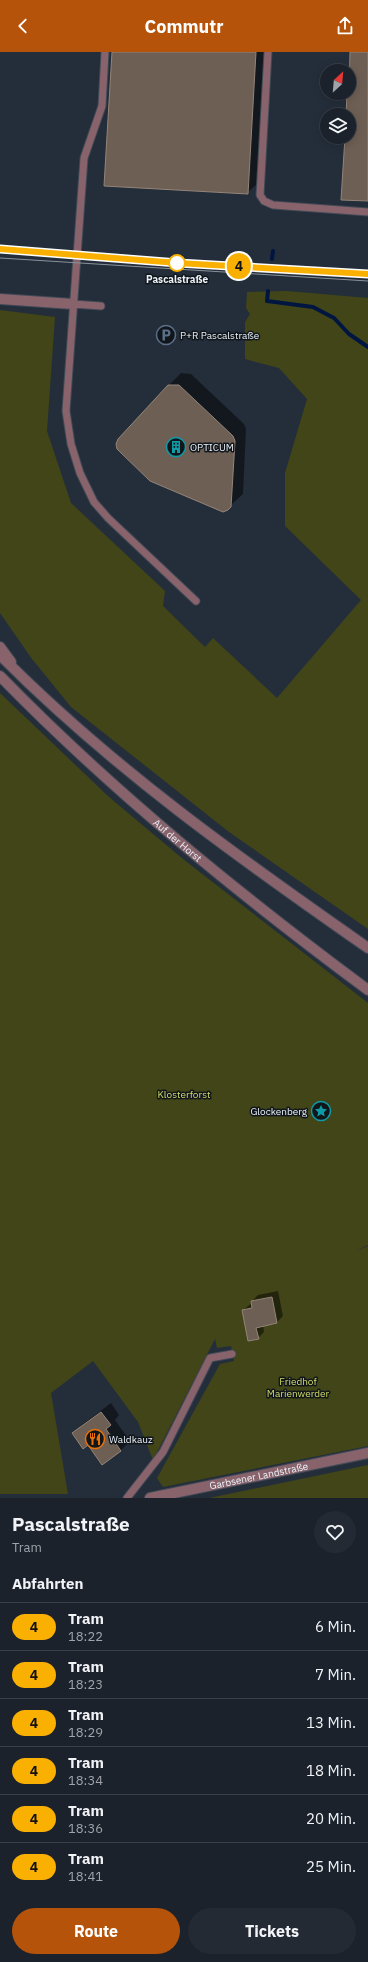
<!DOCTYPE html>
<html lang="de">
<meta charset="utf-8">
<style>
body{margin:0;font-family:"IBM Plex Sans",sans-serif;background:#242a34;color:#f1f3f6;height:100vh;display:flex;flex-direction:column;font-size:15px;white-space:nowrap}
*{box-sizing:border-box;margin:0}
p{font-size:13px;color:#a0a4a9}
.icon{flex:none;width:22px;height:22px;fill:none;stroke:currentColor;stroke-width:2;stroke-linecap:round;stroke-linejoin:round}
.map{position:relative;height:1446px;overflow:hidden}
.side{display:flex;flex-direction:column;background:#1b222c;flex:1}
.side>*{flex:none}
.badge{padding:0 8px;border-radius:13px;font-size:14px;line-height:26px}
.needle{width:26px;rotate:26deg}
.tools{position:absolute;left:320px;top:12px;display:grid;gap:8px}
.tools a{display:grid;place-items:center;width:36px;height:36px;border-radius:50%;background:#1b222c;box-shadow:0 2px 10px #0003,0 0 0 1px #393f48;font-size:20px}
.map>.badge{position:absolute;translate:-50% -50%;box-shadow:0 0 0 2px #fff}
h2{padding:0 12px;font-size:15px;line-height:36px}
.round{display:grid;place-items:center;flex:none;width:42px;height:42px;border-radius:21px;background:#242a34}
.overview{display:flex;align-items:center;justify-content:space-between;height:68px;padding:0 12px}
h1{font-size:19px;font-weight:700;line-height:30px}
.action{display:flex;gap:8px;margin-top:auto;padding:8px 12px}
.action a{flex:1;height:46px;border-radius:24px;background:#b45309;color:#fff;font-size:16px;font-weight:700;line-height:46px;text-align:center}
.action a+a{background:#242a34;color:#f1f3f6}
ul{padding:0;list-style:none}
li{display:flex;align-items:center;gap:12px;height:48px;padding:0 12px;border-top:1px solid #393f48}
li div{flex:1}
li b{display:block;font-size:15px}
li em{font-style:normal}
li .badge{min-width:44px;font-weight:700;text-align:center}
header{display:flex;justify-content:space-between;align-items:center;height:52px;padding:0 12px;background:#b45309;color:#fff;font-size:18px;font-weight:700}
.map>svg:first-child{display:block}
.green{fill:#414518}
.shadow{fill:#0007}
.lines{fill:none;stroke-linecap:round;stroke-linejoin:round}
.stream{stroke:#001641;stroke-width:4}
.building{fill:#6e5f54;stroke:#948479}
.service-casing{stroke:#404955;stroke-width:9}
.minor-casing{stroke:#404955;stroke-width:12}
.tertiary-casing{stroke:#404955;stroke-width:12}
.service{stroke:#88636c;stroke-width:7}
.minor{stroke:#88636c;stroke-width:10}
.tertiary{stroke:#88636c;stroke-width:10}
.tram{stroke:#89919b;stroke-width:1}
.line-casing{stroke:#fff;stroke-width:9}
.line{stroke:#f9b000;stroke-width:6}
.stop-dot{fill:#fff;stroke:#f9b000;stroke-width:2}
.labels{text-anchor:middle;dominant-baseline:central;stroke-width:3;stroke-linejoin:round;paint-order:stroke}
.stop-label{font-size:10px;font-weight:bold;fill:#ebf2fa;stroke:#11161b}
.poi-label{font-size:10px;fill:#ebf2fa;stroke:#11161b;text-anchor:start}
.street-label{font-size:10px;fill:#ebf2fa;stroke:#11161b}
.park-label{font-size:10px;fill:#d3dd6a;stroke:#11161b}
</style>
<header><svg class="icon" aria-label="back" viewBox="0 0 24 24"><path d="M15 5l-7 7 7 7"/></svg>Commutr<svg class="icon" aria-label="share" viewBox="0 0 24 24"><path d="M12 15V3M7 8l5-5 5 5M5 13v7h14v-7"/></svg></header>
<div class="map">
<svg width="368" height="1446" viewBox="0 0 368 1446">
<rect width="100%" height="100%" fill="#242e3a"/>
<path class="green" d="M287,239L368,246V877L229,780L71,655L32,607L0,561V258L55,265L47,379L71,451L165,539L163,554L205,595L213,586L277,646L361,548L285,474V421L307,347L279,316L245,307V270L250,262L246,256L247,240Z
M0,641L109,745L183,807L368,951V1193L356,1199L368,1194V1394L163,1435L157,1426L220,1312L234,1309L231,1294L217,1296L215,1287L153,1408L138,1370L93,1309L51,1341L68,1442H0Z
M368,1413V1446H209Z"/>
<path class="shadow" d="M113,0H264L257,132L247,141Z
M181,321L191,322L244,372L246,377L243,442L230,454L169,333Z
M278,1239L283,1264L277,1270L263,1273L264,1280L258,1286L243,1258L252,1251V1249L258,1243Z
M111,1351L119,1363L115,1368L130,1389L121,1398L102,1411L88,1392L73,1381L83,1372Z"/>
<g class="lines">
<path class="stream" d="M272,207L273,199
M268,239L267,249L313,255L334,266L349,282L368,295"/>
</g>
<path class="building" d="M112,0H256L248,142L104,134Z
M350,0H368V149L341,148L345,85H349V63H346L347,41H349Z
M168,333H179L233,384L235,389L231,455L228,458L223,460L150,429L117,397L116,392L118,387Z
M272,1245L277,1271L256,1276L259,1287L248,1289L242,1258L252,1256L251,1249Z
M101,1360L111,1373L106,1377L121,1399L102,1413L88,1393L83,1397L72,1381Z"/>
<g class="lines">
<g class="service-casing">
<path id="service" d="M105,0L102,54L84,106L66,359L71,392L80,421L94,450L108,466L196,549
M268,0L260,143L264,149L273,153L368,160
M73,252L101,254
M127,1446L163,1400L210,1306L232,1302"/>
</g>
<g class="minor-casing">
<path id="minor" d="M0,247L73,252
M0,595L11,610"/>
</g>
<g class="tertiary-casing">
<g id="tertiary">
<path d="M0,603C111,715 239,806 368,896"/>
<path id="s1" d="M0,624C113,740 239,842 368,938"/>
<path id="s2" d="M150,1446L368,1401"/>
</g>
</g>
<use href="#service" class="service"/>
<use href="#minor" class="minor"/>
<use href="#tertiary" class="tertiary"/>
<path class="tram" d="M0,197L178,211L368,222
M0,206L368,229"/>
</g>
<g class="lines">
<g class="line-casing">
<path id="line" d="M0,197L178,211L368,222"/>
</g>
<use href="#line" class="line"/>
</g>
<defs>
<g id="parking-ring" transform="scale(1)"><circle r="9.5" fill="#11161b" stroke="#5c6f8a" stroke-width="1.5"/><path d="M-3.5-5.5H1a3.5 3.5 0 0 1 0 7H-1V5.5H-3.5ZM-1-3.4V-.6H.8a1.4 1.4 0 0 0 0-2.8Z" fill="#5c6f8a"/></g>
<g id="building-ring" transform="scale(1)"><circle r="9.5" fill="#11161b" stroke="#0f9aa8" stroke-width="1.5"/><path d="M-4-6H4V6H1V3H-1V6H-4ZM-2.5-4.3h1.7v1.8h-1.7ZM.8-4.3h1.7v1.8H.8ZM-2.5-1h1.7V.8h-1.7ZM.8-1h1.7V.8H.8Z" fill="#0f9aa8"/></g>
<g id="sight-ring" transform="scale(1)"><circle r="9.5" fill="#11161b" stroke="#0f9aa8" stroke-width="1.5"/><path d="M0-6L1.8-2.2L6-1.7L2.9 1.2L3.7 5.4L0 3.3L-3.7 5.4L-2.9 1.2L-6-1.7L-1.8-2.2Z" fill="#0f9aa8"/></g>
<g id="restaurant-ring" transform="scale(1)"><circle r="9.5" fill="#11161b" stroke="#e8710a" stroke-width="1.5"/><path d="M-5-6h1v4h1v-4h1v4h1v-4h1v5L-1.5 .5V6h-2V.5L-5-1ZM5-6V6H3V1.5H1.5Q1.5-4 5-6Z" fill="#e8710a"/></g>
</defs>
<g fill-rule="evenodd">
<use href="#parking-ring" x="166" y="283"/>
<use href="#building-ring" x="176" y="395"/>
<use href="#sight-ring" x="321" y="1059"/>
<use href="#restaurant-ring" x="95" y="1387"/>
</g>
<circle class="stop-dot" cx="177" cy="211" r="8"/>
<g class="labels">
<g class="stop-label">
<text x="177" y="227">Pascalstraße</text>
</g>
<g class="poi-label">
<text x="180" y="283">P+R Pascalstraße</text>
<text x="190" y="395">OPTICUM</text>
<text x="307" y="1059" text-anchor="end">Glockenberg</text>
<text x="109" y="1387">Waldkauz</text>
</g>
<g class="street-label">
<text stroke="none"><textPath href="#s1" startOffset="242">Auf der Horst</textPath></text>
<text stroke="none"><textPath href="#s2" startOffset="111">Garbsener Landstraße</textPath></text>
</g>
<g class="park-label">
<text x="184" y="1042">Klosterforst</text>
<text x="298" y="1329">Friedhof<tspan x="298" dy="12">Marienwerder</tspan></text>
</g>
</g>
</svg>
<div class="tools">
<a><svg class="needle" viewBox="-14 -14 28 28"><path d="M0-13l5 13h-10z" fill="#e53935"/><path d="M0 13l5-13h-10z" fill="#a0a4a9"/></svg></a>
<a><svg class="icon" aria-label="layers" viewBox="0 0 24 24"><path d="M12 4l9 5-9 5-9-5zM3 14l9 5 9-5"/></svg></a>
</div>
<b class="badge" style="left:239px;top:214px;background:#f9b000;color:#111">4</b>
</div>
<section class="side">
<div class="overview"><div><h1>Pascalstraße</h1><p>Tram</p></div><a class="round"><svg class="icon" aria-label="heart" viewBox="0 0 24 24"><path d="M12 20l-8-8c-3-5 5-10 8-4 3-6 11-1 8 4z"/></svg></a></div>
<h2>Abfahrten</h2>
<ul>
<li><span class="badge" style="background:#f9b000;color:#111">4</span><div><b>Tram</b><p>18:22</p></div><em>6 Min.</em></li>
<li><span class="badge" style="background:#f9b000;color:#111">4</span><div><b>Tram</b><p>18:23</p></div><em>7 Min.</em></li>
<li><span class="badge" style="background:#f9b000;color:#111">4</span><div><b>Tram</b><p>18:29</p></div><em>13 Min.</em></li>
<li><span class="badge" style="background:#f9b000;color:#111">4</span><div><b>Tram</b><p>18:34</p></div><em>18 Min.</em></li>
<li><span class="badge" style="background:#f9b000;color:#111">4</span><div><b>Tram</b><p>18:36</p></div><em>20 Min.</em></li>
<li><span class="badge" style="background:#f9b000;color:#111">4</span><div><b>Tram</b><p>18:41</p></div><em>25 Min.</em></li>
</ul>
<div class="action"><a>Route</a><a>Tickets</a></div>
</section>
